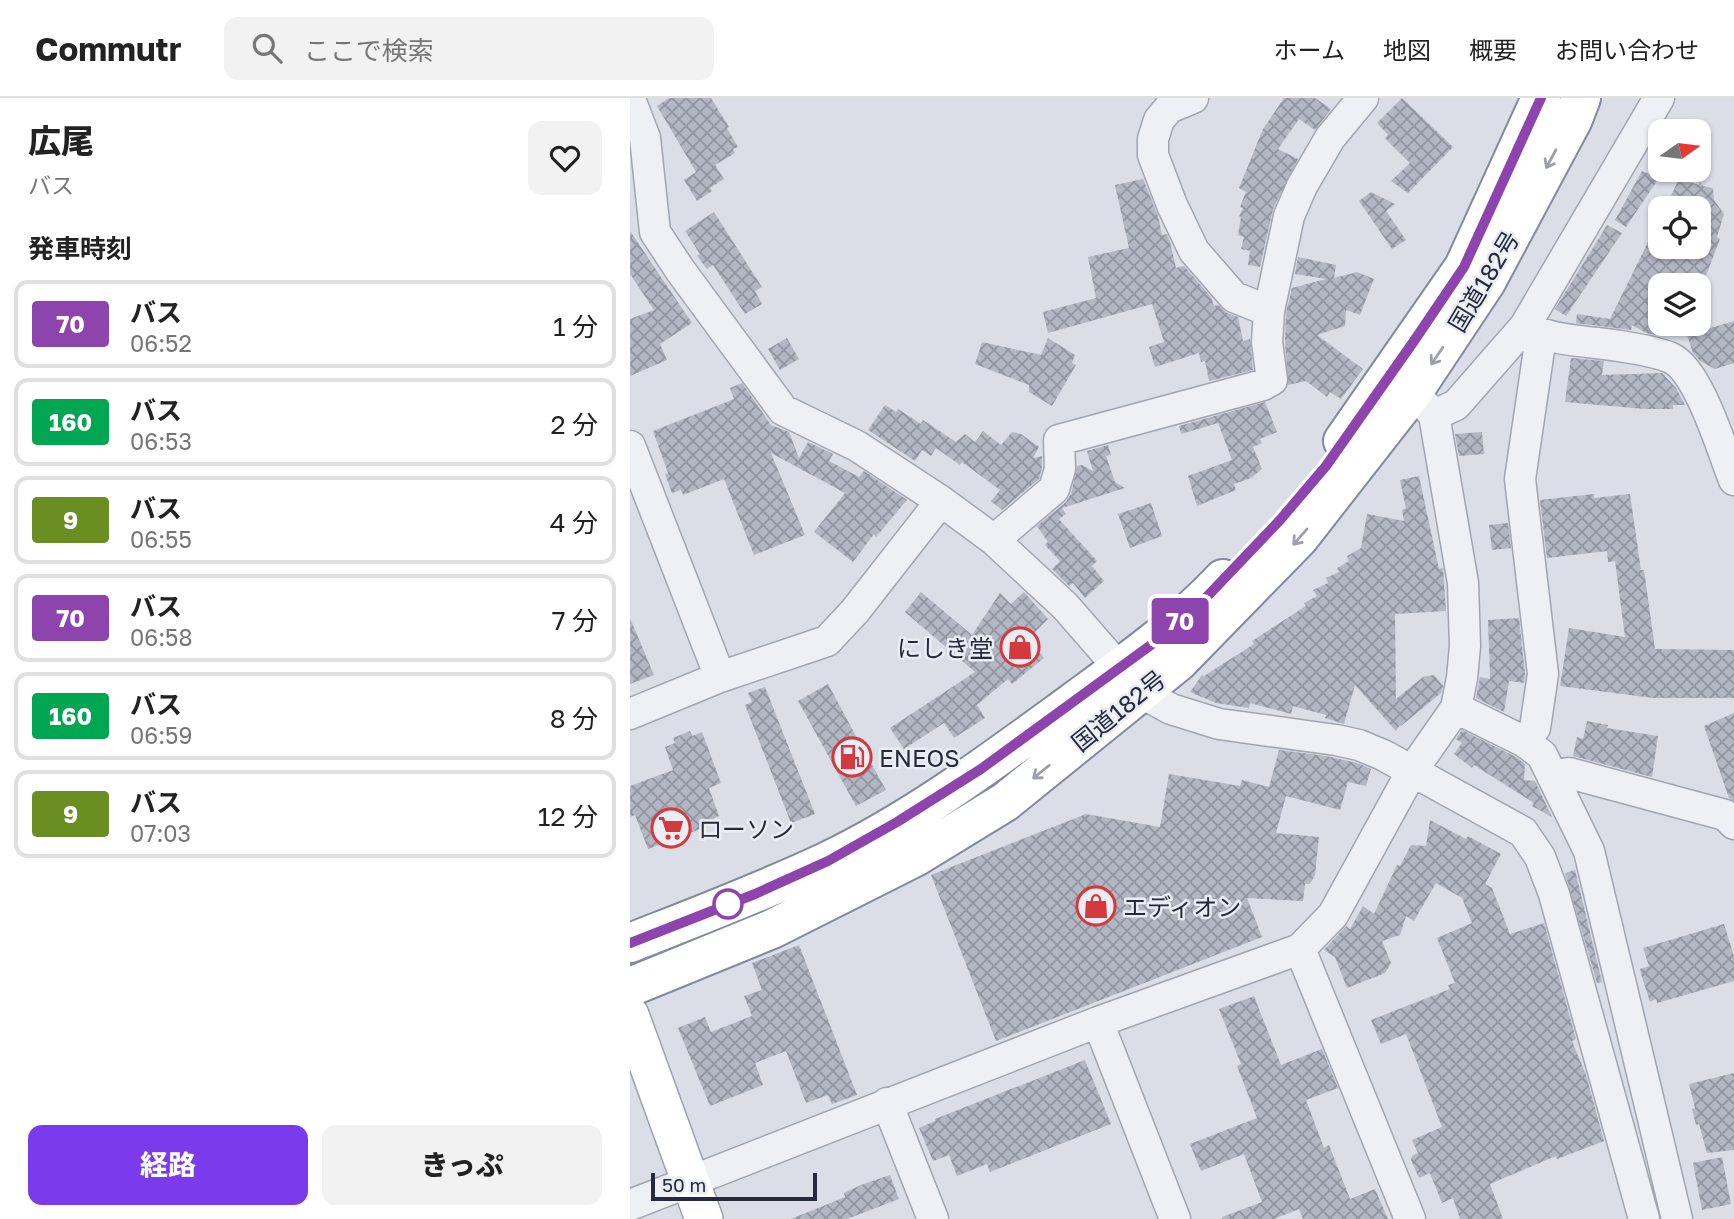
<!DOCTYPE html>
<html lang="ja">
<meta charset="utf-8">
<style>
body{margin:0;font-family:"Golos Text","Noto Sans JP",sans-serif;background:#f2f2f2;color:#222;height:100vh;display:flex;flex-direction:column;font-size:26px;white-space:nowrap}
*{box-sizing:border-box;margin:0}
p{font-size:23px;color:#767676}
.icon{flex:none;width:38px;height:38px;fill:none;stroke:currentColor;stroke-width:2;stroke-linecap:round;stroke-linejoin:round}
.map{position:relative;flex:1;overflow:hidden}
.panel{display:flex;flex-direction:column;background:#fff;width:630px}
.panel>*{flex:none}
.badge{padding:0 14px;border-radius:5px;font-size:24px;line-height:46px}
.needle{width:46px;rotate:76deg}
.tools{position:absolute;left:1018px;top:21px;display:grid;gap:14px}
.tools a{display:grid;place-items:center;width:63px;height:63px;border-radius:14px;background:#fff;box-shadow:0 2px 5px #0004;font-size:35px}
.scale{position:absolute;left:21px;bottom:18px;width:166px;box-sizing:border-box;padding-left:7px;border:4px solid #252b3d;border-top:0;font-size:19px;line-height:24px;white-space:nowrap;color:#252b3d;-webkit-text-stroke:5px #ebedf4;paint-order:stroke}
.map>.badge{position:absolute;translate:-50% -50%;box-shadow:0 0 0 4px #fff}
h2{padding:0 28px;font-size:26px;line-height:63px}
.round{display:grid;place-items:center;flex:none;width:74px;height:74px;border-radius:14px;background:#f2f2f2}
.summary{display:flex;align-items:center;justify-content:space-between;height:119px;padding:0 28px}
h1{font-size:33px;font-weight:800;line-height:52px}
.primary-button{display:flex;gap:14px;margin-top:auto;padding:14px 28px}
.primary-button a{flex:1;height:80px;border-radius:14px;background:#7c3aed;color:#fff;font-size:28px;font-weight:800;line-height:80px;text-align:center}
.primary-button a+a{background:#f2f2f2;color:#222}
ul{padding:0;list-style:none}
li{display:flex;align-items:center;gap:21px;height:88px;margin:0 14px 10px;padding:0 14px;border:4px solid #e0e0e0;border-radius:14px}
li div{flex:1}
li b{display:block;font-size:26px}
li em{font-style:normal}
li .badge{min-width:77px;font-weight:700;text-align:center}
header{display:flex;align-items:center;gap:42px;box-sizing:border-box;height:98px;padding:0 35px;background:#fff;border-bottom:2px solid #e0e0e0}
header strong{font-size:33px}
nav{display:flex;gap:38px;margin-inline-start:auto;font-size:24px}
.search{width:490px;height:63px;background:#f2f2f2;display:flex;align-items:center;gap:18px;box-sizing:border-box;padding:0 24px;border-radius:14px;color:#767676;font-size:26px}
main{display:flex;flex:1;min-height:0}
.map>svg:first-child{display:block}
.building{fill:url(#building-cross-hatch)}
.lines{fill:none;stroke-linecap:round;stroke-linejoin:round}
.minor-casing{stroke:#a1a5b1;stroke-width:33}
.major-casing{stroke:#9aa1b3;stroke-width:40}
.highway-casing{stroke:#828a9e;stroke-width:42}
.minor{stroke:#eef0f5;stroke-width:30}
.major{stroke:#fff;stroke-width:37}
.highway{stroke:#fff;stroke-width:38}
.oneway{stroke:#9da0a8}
.line-casing{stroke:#fff;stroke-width:16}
.line{stroke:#8e44ad;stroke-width:10}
.stop-dot{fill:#fff;stroke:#8e44ad;stroke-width:3.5}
.labels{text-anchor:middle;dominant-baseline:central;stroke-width:5;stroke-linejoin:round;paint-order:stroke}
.street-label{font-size:24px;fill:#252b3d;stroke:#ebedf4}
.poi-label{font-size:24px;fill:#252b3d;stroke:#ebedf4;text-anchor:start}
</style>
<header>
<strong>Commutr</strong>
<div class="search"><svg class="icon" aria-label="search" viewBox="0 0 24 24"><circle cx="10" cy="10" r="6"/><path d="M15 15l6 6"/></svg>ここで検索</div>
<nav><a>ホーム</a><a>地図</a><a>概要</a><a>お問い合わせ</a></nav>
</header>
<main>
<section class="panel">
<div class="summary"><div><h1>広尾</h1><p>バス</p></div><a class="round"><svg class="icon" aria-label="heart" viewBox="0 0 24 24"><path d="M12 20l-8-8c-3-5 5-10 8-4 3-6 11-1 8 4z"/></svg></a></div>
<h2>発車時刻</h2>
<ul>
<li><span class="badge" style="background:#8e44ad;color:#fff">70</span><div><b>バス</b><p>06:52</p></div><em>1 分</em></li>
<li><span class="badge" style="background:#00a651;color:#fff">160</span><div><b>バス</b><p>06:53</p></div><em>2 分</em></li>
<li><span class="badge" style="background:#6b8e23;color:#fff">9</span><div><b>バス</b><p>06:55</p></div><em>4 分</em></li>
<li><span class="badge" style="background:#8e44ad;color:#fff">70</span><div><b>バス</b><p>06:58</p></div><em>7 分</em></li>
<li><span class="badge" style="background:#00a651;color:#fff">160</span><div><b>バス</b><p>06:59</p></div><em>8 分</em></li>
<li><span class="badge" style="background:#6b8e23;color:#fff">9</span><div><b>バス</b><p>07:03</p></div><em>12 分</em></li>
</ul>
<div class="primary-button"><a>経路</a><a>きっぷ</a></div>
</section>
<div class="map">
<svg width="1104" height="1121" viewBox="0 0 1104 1121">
<defs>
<pattern id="building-cross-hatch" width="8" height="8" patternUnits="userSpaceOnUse" patternTransform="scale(1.75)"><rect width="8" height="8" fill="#b3b7c3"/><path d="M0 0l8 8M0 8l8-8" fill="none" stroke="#9195a0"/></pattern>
</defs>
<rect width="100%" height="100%" fill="#dbdee7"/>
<path class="building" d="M39,0H81L99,29L97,30L108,49L103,51L105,55L85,67L94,81L80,90L82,93L67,103L54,82L66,74L27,8Z
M654,0H685L701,11L685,32L669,21L648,51L668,61L643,111L630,169L618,167L620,153L611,151L614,139L608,137L611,119L609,118L613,110L610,109L616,94L609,90L633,31Z
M772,0L823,49L778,95L761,83L780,65L755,40L758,37L747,25Z
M1012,73L1029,80L996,129L985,122Z
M513,81L528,118L532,137L537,136L540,144L546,170L554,168L581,199L584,208L588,207L597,215L608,219L613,243L620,241L623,272L579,283L575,263L571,264L569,255L525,269L519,249L534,244L522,206L418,235L413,214L466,200L458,159L499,150L485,87Z
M1049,81L1069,87V82L1073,88L1083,90L1084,102L1094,116L1087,139L1090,141L1074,183H1071L1069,186V176L1063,187H1031V238L1016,235L1002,227L1001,232L946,225L947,216L980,221L1031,118V149H1069V110H1035Z
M741,94L765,106L756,113L776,142L762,151L729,103Z
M84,114L132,189L125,193L132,206L115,216L83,167L77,171L67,158L70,156L55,133Z
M977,127L992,135L936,218L925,211Z
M0,133L62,225L30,246L37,262L0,278V221L24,212L0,176Z
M668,159L706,167L704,180L727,174L744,181L730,217L716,212L715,228L687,237L733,271L711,301L700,294L697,299L676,283L658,287L655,243L656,215L662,190L696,181L665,176Z
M1104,223V265L1085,271L1070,263L1063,255L1057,237Z
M157,240L169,261L150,272L138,251Z
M418,240L445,257L442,265L446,267L422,308L399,294V287L345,266L352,244L411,257Z
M941,260L974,263L972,277L1032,275L1046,290L1055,307H1043V311H1015L935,304Z
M112,285L141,327L159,334L169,360L178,344L203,356L199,363L229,379L234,373L277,402L246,439L244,436L223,464L184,434L215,395L141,355L175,437L124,457L94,381L53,397L51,392L42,395L35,376L38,375L23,333L104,301L100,290Z
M635,304L647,334L630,341L632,345L623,349L632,371L621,380L604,386L606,392L567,408L558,378L602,362L588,325L551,336L549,328Z
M255,307L266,314L268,311L291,326L293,322L326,344L335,336L345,344L353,333L371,347L382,334L391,336L409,349L403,360L412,358V369L409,381L372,412L361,403L370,392L332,364L330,367L306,350L301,358L292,352L285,363L238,332Z
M852,334L854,356L829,358L825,336Z
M478,347L481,357L476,358L485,384L495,390L432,410L436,416L429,421L467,463L462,468L474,483L455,500L443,485L439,488L422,471L430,463L415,447L418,444L407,428L436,404L441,396L447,368L452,367L463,373L457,353Z
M789,378L809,471L813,470L816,513L765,516L766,601L793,579L804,577L813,588L811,595L771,628L770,627L766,633L725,587L714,626L695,620L696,617L663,608L661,616L620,605L619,610L586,605L560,594L572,577L574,578L624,546L622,543L676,508L674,505L687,498L683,492L698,485L696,480L709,474L707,470L719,463L717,458L731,450L737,416L774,423L772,412L776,411L770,382Z
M964,396V400L1000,396L1011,472H1014L1025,551L1104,552V600H1023L930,588L939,530L995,539L985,463L978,464L977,453L917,460L910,402Z
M521,405L532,438L500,450L488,416Z
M878,425L881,450L862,452L859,427Z
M291,494L342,537L370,495L381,506L394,494L418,521L398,541L414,560L382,586L378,581L347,607L355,620L324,640L314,625L274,651L260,630L345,574L275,514Z
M0,520L24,577L0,586Z
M889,520L895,576L894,585L879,583L874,614L846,600L850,579L860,581L858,522Z
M198,586L227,640L218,649L223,654L232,649L256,692L226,708L168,603Z
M135,589L185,716L161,725L115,607L122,604L118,595Z
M1104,615V703L1099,700L1074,628Z
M957,623L978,627L977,630L1028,638L1022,679L943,658L947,639L953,641Z
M832,632L886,659L895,666L894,682L905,683L922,719L902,708L904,705L844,667L842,670L824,656L832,645L826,641Z
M60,633L62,638L72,634L91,685L79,690L89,718L84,720L86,725L18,751L5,717L0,719V688L43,672L35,649L45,645L43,640Z
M649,652L696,658L727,665L741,671L736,688L718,684L710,712L656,698L646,735L689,739L685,777L680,786H675L673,803L617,800L632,839L366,943L301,777L456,716L530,729L539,676L610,688L612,682L639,689Z
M800,722L836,741L838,738L871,756L855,786L862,790L880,836L914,825L946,941L942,943L956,977L974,1043L927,1061L926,1058L860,1086L873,1121H830L823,1100L812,1105L800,1075L789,1080L781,1062L782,1058L788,1055L782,1042L812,1029L776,936L751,946L741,922L820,891L818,887L825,885L807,840L842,825L832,800L806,785L784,823L776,818L770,837L752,843L761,865L755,875L717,890L705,859L694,852L716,828L720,831L733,808L744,816L767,767L770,768L781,747L796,748Z
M945,772L972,884L967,885L935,775Z
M1094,826L1104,858V883L1027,905L1026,901L1020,904L1011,876L1010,871L1019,868L1013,850Z
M169,847L227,997L202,1006L198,997L176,1005L156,953L125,965L133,987L80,1008L48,930L75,919L81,934L122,918L114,898L132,892L122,865Z
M624,898L651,967L692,951L708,990L676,1002L694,1050L699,1047L720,1101L745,1091L758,1121H673L669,1111L644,1121H592V1119L632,1104L614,1056L571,1073L560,1046L627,1020L607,968L611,966L589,911Z
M455,962L481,1026L360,1074L357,1066L327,1078L319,1057L303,1063L289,1030L305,1023V1021Z
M1104,975V1052L1077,1055L1069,1026L1066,1027L1062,1011L1065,1010L1059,986Z
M1092,1059L1101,1106L1072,1112L1063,1065Z
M260,1077L269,1101L217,1121H161L215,1099L214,1095L231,1087Z"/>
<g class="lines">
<g class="minor-casing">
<path id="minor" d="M563,0L539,10L529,22L523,41V57L542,107L564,153L604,199L639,213
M0,1L15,40L25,134L50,172L153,312L227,348L311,403L364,442L435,508L510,594L541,611L589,626L706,642L729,647L753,657L893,734L910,759L924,796L1014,1121
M895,228C917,241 942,242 967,245C985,247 1026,253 1041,260C1069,273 1092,352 1104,382
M804,317L826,307L895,228L1029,0
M0,348L90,579
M364,442L424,391L430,371L429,342L633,287L642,282L637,244L639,213L659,118L672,88L700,40L733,0
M826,610L895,644L912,657L959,753L1047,1121
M0,616L90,579L197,543L225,513L311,403
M895,644L905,630L913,576L890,381L911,238
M922,678L939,675L1095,717L1104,726
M670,851L780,1121
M468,924L545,1121
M257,1005L303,1121
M0,1107L468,924L670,851L703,817L782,673L826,610L832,580L835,548L833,485L804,317L783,294"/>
</g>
<g class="major-casing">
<path id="major" d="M0,917L74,1121"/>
</g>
<g class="highway-casing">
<path id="highway" d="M713,343L834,169L911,0
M0,845C66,819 132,794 196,764C284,722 364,662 442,605C495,566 548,529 593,481
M0,889L142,831L285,759L375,704L548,564L669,440L783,294L856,184L943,21L951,0"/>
</g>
<use href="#minor" class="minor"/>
<use href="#major" class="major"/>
<use href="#highway" class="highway"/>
</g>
<defs><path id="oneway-shaft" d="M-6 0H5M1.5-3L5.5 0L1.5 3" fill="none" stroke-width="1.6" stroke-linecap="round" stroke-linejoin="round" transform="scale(1.75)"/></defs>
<g class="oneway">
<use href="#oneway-shaft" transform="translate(921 61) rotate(118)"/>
<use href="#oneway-shaft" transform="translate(807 258) rotate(124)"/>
<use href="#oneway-shaft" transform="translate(670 439) rotate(131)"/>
<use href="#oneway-shaft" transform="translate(411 674) rotate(141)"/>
</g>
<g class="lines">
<g class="line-casing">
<path id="line" d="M0,845L125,796L198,763L267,724L351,671L525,544L569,507L650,422L696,368L784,243L834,169L911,0"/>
</g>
<use href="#line" class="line"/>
</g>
<defs>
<g id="shop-ring" transform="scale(2.0125)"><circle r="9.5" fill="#ebedf4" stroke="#d3393d" stroke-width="1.5"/><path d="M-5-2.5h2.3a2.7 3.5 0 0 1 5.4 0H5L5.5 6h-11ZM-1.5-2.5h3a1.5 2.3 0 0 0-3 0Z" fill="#d3393d"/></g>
<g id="fuel-ring" transform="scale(2.0125)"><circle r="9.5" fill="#ebedf4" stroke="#d3393d" stroke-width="1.5"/><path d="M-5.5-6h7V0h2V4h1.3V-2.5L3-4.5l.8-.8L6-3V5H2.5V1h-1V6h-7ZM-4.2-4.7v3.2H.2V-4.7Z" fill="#d3393d"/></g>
<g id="supermarket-ring" transform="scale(2.0125)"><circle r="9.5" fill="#ebedf4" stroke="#d3393d" stroke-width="1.5"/><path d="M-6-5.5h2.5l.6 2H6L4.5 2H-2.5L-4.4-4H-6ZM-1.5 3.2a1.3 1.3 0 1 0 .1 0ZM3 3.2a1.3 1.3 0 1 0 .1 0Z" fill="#d3393d"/></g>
</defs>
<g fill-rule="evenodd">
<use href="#shop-ring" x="390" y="549"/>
<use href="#fuel-ring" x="222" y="659"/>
<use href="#supermarket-ring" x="41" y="730"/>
<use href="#shop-ring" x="466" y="808"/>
</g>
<circle class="stop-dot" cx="98" cy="806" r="14"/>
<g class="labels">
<g class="street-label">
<text transform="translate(853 183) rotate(-59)">国道182号</text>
<text transform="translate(488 612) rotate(-39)">国道182号</text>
</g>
<g class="poi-label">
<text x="363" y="549" text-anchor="end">にしき堂</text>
<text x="249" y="659">ENEOS</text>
<text x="68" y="730">ローソン</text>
<text x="493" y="808">エディオン</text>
</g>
</g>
</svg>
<div class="tools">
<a><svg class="needle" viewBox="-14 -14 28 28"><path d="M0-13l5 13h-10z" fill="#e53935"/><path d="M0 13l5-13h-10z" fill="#767676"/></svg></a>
<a><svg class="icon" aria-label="locate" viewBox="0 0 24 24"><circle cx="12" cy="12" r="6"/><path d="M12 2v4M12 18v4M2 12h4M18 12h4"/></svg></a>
<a><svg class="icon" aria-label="layers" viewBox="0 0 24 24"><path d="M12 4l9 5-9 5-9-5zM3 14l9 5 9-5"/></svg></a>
</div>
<div class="scale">50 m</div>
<b class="badge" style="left:550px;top:523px;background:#8e44ad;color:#fff">70</b>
</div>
</main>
